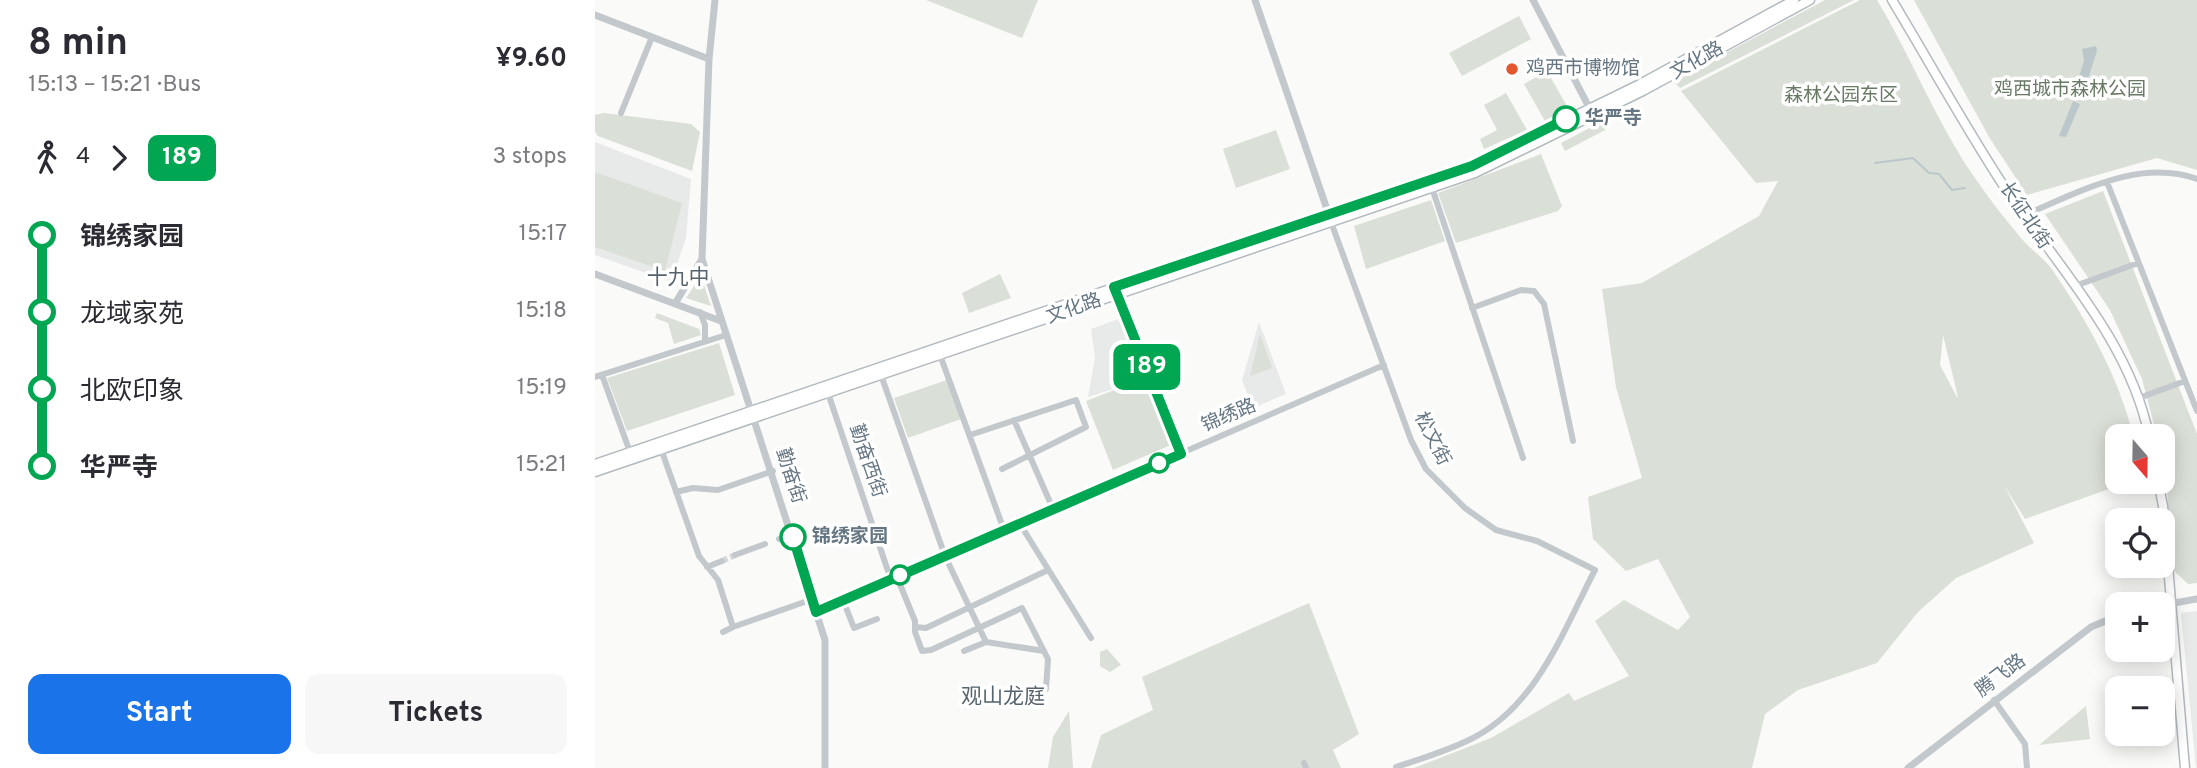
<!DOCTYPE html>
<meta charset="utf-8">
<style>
body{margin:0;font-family:Overpass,"Noto Sans SC",sans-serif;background:#f7f7f7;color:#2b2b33;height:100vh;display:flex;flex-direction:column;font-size:26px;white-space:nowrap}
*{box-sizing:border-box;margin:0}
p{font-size:23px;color:#7c7c81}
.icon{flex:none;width:38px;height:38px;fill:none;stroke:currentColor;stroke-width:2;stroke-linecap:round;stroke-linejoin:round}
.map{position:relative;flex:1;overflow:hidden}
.panel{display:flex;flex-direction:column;background:#fff;width:595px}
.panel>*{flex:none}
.badge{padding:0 14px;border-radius:10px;font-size:24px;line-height:46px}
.needle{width:46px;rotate:160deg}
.buttons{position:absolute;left:1510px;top:424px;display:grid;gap:14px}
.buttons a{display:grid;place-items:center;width:70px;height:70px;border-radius:14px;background:#fff;box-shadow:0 4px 18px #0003;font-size:35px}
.map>.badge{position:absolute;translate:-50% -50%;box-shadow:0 0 0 4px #fff}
.legs{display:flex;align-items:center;gap:10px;height:77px;padding:0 28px;font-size:23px}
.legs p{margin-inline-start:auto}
.overview{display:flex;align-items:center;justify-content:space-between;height:119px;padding:0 28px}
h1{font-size:38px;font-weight:700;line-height:52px}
.button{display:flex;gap:14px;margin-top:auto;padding:14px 28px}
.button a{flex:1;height:80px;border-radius:14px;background:#1a73e8;color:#fff;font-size:28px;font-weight:700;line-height:80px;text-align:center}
.button a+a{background:#f7f7f7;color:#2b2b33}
ul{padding:0 28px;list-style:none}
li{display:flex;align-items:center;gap:24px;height:77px;font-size:26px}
li i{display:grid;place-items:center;width:10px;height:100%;margin:0 9px;background:currentColor}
li i::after{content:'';width:18px;height:18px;margin:-9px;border:5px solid;border-radius:50%;background:#fff}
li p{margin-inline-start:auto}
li:first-child i{background:linear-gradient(#0000 50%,currentColor 0)}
li:last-child i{background:linear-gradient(currentColor 50%,#0000 0)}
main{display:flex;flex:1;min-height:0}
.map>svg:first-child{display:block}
.built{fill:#e8e9e9}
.green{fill:#dadfd7;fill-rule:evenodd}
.water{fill:#bbc7cb}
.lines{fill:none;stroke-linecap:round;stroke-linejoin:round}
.stream{stroke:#bbc7cb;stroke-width:2}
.minor-tunnel{stroke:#d5d9db;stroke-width:6;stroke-dasharray:6 3;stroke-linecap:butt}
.secondary-casing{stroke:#b3babf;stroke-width:11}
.minor{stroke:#c3c8cc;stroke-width:6}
.tertiary{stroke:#c3c8cc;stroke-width:7}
.secondary{stroke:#fff;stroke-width:8}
.line-1-casing{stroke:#fff;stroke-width:16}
.line-1{stroke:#00a651;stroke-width:10}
.poi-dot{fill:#e4572e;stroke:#fff;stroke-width:2.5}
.stop-1-dot{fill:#fff;stroke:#00a651;stroke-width:3.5}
.labels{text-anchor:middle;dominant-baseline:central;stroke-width:7;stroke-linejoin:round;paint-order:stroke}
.street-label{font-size:19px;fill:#657683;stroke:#fff}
.poi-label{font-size:19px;fill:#657683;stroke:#fff;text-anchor:start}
.park-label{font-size:19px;fill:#687a64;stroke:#fff}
.stop-label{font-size:19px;font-weight:bold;fill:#657683;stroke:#fff;text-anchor:start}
.neighbourhood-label{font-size:21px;fill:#57646e;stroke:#fff}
</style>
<main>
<section class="panel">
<div class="overview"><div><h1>8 min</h1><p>15:13 – 15:21 · Bus</p></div><b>¥9.60</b></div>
<div class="legs"><svg class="icon" aria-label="walk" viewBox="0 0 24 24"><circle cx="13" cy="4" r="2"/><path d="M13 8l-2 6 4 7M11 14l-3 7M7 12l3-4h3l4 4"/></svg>4<svg class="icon" aria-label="forward" viewBox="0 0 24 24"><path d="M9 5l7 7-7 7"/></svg><b class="badge" style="background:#00a651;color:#fff">189</b><p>3 stops</p></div>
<ul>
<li><i style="color:#00a651"></i><b>锦绣家园</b><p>15:17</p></li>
<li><i style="color:#00a651"></i><span>龙域家苑</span><p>15:18</p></li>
<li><i style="color:#00a651"></i><span>北欧印象</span><p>15:19</p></li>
<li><i style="color:#00a651"></i><b>华严寺</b><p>15:21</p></li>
</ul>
<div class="button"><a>Start</a><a>Tickets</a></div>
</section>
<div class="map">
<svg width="1602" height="768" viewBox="0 0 1602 768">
<rect width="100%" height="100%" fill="#fafaf8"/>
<path class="built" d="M0,142L96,179L91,238L76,282L0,255Z
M526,318L550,379L493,397L500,358L496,329Z
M664,322L691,394L658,408L647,380Z
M1602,611V768H1601L1586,613Z"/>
<path class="green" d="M331,0H443L427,38Z
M1230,0H1259L1085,88L1078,81Z
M1265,0H1282C1317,58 1341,122 1380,178C1394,199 1410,219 1426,238C1435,249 1447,257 1456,268C1490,317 1525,378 1538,436H1522V481H1536L1430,519L1409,485L1439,543L1361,578L1323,612L1282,663L1203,690L1170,714L1157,768H819L896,738L974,693L979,701L1034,676L1000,621L1029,600L1083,630L1095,617L1063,559L1031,571L998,539L993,497L1047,478L1021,387L1007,289L1047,283L1164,216L1183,181L1161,183L1086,91ZM1348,335L1363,397H1362L1345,365Z
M1319,0H1602V170L1562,158L1432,195L1394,137Z
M924,16L936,39L867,76L854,53Z
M952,71L973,108L950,121L929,84Z
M911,93L932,130L889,149L885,139L902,130L889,105Z
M9,113L96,124L105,132L97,171L3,136L0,132V115Z
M1010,120L1014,128L970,151L966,143Z
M681,130L695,169L641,188L628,149Z
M946,154L967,206L963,211L861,243L843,193Z
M0,172L87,203L70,271L0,247Z
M1508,191L1602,434V583L1593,584L1578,570L1568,436H1562L1547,379L1515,310L1450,214Z
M836,200L850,241L771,269L759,226Z
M405,274L416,298L374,313L367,293Z
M106,276L116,306L91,298Z
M62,313L104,329L106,335L79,344L73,323L60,318Z
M665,334L677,368L655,376Z
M124,343L140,395L32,431L12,378Z
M550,378L578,444L518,470L491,401Z
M352,380L366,419L313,438L299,398Z
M714,603L764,734L738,750L746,768H496L506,735L558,710L547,677Z
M512,649L526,665L515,672L505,666V652Z
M1491,706L1495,739L1444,745Z
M474,711L478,768H453L458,737Z"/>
<path class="water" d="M1501,46L1502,51L1491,85L1482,83L1489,61L1487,49Z
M1478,101L1485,104L1471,137L1464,136Z"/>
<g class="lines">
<path class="stream" d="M1280,163L1318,158L1334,173L1344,174L1357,190L1370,188"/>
<path class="minor-tunnel" d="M127,561L140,555"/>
<g class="secondary-casing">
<path id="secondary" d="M1297,0C1335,63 1370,127 1410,188C1462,266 1535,341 1554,436
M0,464L877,166L1045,84L1199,0
M0,472L880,173L1048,91L1215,0
M1563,481L1568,506L1590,768"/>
</g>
<path class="minor" d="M26,113L57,37
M1512,182L1602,411
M836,185L928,458
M1429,215C1483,193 1543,158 1602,179
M736,222L816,440L831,469L870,508L901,530L942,541L1000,570C968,631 942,706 876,739C852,751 826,759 801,767
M1480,286L1543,263
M522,293L586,454
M877,308L926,290L939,291L949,304L978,441
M105,312L110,325V341
M345,355L409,530
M7,375L35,452
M286,375L350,556L391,642L369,651
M0,377L131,335
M233,393L296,580
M1544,398L1590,381
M419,420L458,509
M375,435L481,400L491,427L407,469
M66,449L104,556L123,580L138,627L218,599
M81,492L98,488L123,490L178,471
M425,524L496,638
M184,539L197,534
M140,555L170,544
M112,567L127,561
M302,577L320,621V632L327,651L336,650L427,608L453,659L451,689
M248,600L259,628L282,619
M221,612L789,365
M320,627L331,628L453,570
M128,632L138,627
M391,642L449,651
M1399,700L1430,744L1432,768
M709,763L711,768"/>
<path class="tertiary" d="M120,0L114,59L107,259L230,640V768
M660,0L735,218
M938,0L996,111
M0,15L114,59
M0,274L126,321
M81,302L107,259
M1568,605L1602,599
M1313,768L1496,627L1522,616"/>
<use href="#secondary" class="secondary"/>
</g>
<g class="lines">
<g class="line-1-casing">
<path id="line-1" d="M198,537L221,612L586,454L519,287L877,166L971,119"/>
</g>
<use href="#line-1" class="line-1"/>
</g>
<circle class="poi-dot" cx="917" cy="69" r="7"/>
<g class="stop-1-dot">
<circle cx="971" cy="119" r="12"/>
<circle cx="564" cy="463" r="9"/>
<circle cx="198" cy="537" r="12"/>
<circle cx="305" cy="575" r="9"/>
</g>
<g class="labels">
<g class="street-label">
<text transform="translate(1102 61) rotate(-29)">文化路</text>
<text transform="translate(1430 216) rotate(56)">长征北街</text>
<text transform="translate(479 309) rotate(-19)">文化路</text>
<text transform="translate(634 416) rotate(-23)">锦绣路</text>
<text transform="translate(837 439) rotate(63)">松文街</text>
<text transform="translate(272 461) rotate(71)">勤奋西街</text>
<text transform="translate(195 476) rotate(72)">勤奋街</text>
<text transform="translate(1406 676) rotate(-37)">腾飞路</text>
</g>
<g class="poi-label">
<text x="931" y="69">鸡西市博物馆</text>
</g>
<g class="park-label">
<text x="1475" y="90">鸡西城市森林公园</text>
<text x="1246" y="96">森林公园东区</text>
</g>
<g class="stop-label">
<text x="990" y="119">华严寺</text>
<text x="217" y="537">锦绣家园</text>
</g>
<g class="neighbourhood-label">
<text x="83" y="278">十九中</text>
<text x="408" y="697">观山龙庭</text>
</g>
</g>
</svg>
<div class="buttons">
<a><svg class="needle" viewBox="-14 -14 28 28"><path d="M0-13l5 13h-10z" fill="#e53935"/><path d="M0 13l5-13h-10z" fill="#7c7c81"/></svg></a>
<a><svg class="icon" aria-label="locate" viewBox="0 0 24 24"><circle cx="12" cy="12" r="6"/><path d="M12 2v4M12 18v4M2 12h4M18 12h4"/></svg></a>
<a>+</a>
<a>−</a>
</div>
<b class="badge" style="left:552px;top:367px;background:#00a651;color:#fff">189</b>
</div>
</main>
